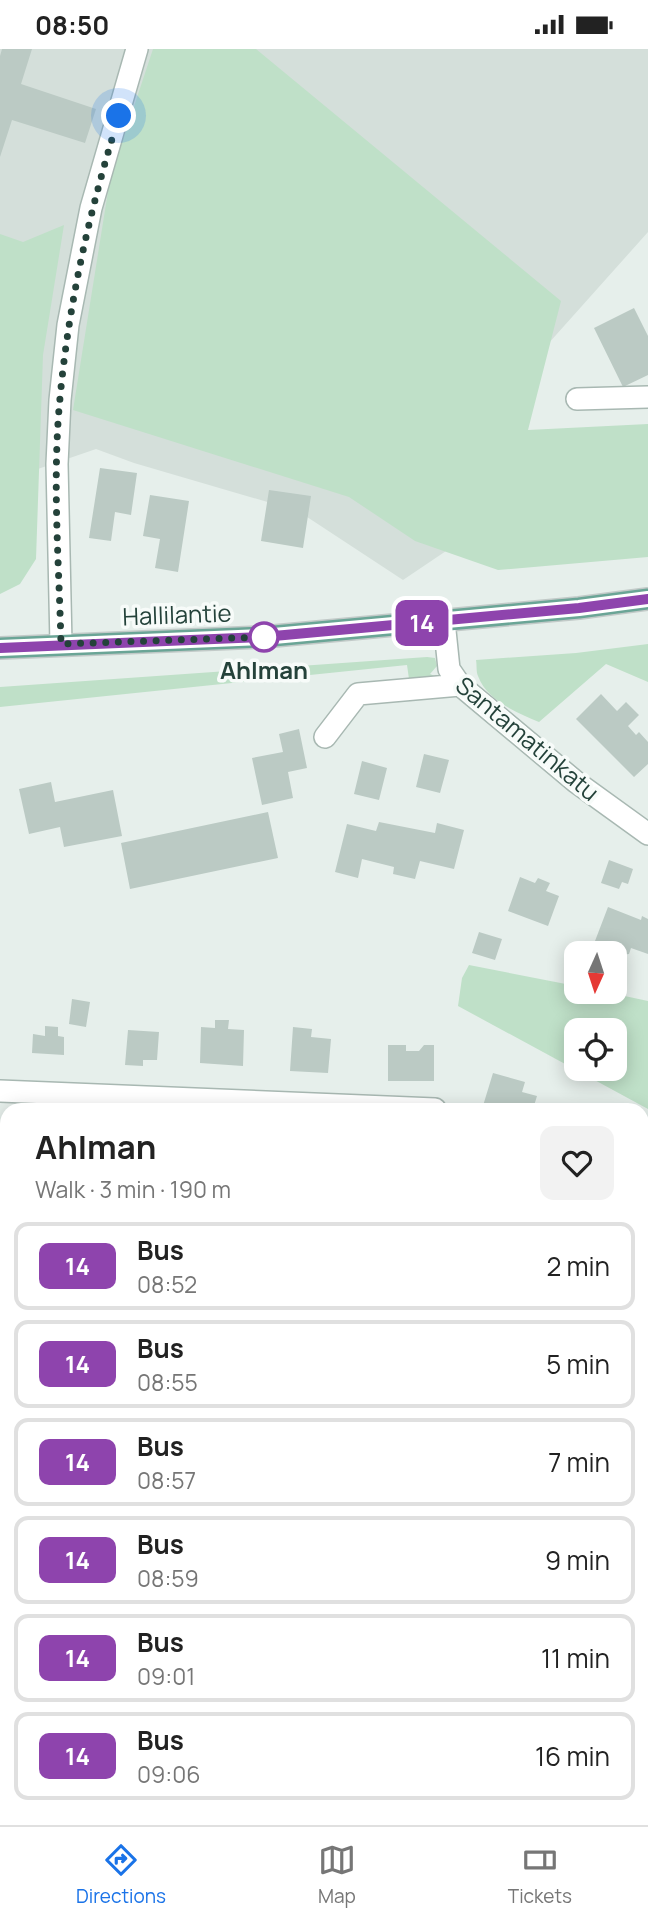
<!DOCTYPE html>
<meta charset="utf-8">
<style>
body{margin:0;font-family:Manrope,sans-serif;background:#f2f2f2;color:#222;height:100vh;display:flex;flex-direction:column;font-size:26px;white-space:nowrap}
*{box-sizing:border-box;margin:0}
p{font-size:23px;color:#767676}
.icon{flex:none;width:38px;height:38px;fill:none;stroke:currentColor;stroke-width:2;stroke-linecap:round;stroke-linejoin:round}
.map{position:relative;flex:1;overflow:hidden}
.panel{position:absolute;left:0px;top:1054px;width:649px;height:723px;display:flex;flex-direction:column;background:#fff;border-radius:21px 21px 0 0;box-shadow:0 4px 18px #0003}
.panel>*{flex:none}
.badge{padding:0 14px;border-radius:10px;font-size:24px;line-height:46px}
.needle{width:46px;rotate:183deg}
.fabs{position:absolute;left:564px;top:892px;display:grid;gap:14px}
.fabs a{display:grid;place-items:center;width:63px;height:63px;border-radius:14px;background:#fff;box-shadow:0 4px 18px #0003;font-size:35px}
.you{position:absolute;width:35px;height:35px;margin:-18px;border:5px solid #fff;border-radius:50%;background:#1a73e8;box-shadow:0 0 0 10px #1a73e833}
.map>.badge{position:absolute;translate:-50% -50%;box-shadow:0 0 0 4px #fff}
.round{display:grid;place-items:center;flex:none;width:74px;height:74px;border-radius:14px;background:#f2f2f2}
.summary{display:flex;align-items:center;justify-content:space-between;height:119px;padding:0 35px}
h1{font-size:33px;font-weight:700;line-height:52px}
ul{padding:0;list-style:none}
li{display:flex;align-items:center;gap:21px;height:88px;margin:0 14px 10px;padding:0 21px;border:4px solid #e0e0e0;border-radius:14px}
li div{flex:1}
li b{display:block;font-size:26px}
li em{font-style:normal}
li .badge{min-width:77px;font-weight:700;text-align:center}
.status{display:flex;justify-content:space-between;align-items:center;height:49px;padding:0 35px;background:#fff;direction:ltr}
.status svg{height:19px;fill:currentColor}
.tab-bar{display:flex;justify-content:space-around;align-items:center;height:98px;border-top:2px solid #e0e0e0;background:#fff;font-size:19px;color:#767676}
.tab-bar a{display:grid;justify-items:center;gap:4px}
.tab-bar .selected{color:#1a73e8}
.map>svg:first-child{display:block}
.built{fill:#d4dfda}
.green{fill:#bfe0c8;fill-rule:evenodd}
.building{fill:#bbcac4}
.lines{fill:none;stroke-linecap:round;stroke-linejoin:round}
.minor-casing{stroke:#a8b8b2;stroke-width:24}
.major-casing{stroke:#c2cac8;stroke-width:24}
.minor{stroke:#fff;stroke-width:21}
.major{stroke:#6aa596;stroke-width:21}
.line-casing{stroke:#fff;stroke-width:16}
.line{stroke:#8e44ad;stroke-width:10}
.walk{stroke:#24423a;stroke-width:7;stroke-dasharray:0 12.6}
.stop-dot{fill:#fff;stroke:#8e44ad;stroke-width:3.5}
.labels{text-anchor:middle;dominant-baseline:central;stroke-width:7;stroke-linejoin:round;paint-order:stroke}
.street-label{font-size:24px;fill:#24423a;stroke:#f7fbf9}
.stop-label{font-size:24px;font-weight:bold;fill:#24423a;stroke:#f7fbf9}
</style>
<div class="status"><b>08:50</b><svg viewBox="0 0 49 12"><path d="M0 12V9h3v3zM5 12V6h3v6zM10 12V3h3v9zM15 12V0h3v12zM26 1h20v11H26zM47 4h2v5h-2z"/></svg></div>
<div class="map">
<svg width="648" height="1776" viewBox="0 0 648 1776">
<rect width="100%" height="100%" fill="#e6efeb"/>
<path class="built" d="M0,0H648V183L482,369L541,438L403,531L298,462L134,414L96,400L0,433Z"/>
<path class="green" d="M153,0H256L561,252L528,381L648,375V508L498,521L415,492L349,448L73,361L110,130Z
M64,176L43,306L36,510L20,535L0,545V185L23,193Z
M648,595V633L606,615L539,673C518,664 487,652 478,627C476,623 477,616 476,611L576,604Z
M427,608L435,609L437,617L430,625L437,628L409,630L407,616L0,658V638Z
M469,916L576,937V943H606L648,952V1060L458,957L462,929ZM576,982H614V1020H576Z
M642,1183L648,1185V1460V1445L642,1444Z
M642,1552H648V1698L642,1700Z
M7,1605V1651L0,1652V1606Z
M7,1661V1769H397L398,1776H0V1662Z
M648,1713V1776H411L410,1769H642V1714Z"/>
<path class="building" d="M2,0H32L21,35L96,60L85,94L12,71L0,108V7Z
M634,259L648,287V326L623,338L594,279Z
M100,419L137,424L131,466L115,463L111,492L89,489Z
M269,441L311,447L303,499L261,492Z
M150,446L189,452L178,523L155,519L160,490L143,487Z
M601,645L617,662L626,653L639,666L628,677L636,686L639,683L648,693V715L634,728L576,670Z
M299,680L307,719L288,723L293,749L262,756L252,709L283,703L279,685Z
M424,705L449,711L440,744L416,738Z
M362,712L387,719L379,751L354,745Z
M51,733L55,753L113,741L122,787L64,798L60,778L29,785L19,740Z
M268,763L278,809L130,840L121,794Z
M379,773L435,784L437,774L464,781L454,820L420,812L415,830L393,825L394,818L362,810L358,829L335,823L347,775L376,782Z
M609,811L633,820L628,835L622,833L619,840L601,834Z
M520,828L535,834L538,829L550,834L546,842L559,847L548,877L508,862Z
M608,858L641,871L642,867L648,870V905L631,899L629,905L622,906L614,903L613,899L595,892Z
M479,883L502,890L495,911L472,904Z
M72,950L90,953L86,978L69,975Z
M215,971H229L228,980L244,981L243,1017L200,1014L201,978L215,979Z
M45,977L58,978V987L64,988V1006L32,1004L33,985L45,987Z
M293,978L312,980L311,988L331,990L328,1024L290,1022Z
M128,981L159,983L157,1011H143V1017L125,1016Z
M388,996H406V1002H419L424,996H434V1032H388Z
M493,1024L525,1033L522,1043L537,1047L533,1060L517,1058L516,1060H482Z
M642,1114L648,1115L647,1131L642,1130Z
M0,1260L3,1261V1265L7,1266V1302H0Z
M7,1489V1521L0,1522V1490Z"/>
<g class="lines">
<g class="minor-casing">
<path id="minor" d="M577,350L648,348
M444,572L449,620L460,636L576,733L648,785
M61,595L57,415L60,351L68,276L91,159L137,0
M325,688L358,645L460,636
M0,1042L435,1060"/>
</g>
<g class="major-casing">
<path id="major" d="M0,599L263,588L579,559L648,550"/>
</g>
<use href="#minor" class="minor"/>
<use href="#major" class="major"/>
</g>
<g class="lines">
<g class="line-casing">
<path id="line" d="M0,599L263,588L579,559L648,550"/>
</g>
<use href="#line" class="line"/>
<path class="walk" d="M119,67C90,160 69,252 60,349C52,431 59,513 61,595L264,588"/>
</g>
<circle class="stop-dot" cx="264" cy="588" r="14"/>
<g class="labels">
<g class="street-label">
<text transform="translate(177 565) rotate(-2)">Hallilantie</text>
<text transform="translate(528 689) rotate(40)">Santamatinkatu</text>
</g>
<g class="stop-label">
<text x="264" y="620">Ahlman</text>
</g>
</g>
</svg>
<div class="fabs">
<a><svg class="needle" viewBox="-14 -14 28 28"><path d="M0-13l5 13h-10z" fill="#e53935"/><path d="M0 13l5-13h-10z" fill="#767676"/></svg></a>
<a><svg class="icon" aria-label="locate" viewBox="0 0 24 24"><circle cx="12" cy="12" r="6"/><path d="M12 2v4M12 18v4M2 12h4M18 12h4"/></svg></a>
</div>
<div class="you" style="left:119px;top:67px"></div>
<b class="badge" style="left:422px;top:574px;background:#8e44ad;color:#fff">14</b>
<section class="panel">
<div class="summary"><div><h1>Ahlman</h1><p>Walk · 3 min · 190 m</p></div><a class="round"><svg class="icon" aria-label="heart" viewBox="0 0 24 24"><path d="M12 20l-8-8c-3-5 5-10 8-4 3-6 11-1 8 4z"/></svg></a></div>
<ul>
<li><span class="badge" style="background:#8e44ad;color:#fff">14</span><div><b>Bus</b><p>08:52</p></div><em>2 min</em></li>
<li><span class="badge" style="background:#8e44ad;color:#fff">14</span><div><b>Bus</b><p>08:55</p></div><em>5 min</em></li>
<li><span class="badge" style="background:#8e44ad;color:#fff">14</span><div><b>Bus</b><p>08:57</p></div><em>7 min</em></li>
<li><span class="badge" style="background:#8e44ad;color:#fff">14</span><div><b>Bus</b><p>08:59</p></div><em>9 min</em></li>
<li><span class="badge" style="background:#8e44ad;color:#fff">14</span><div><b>Bus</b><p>09:01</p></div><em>11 min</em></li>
<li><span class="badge" style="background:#8e44ad;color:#fff">14</span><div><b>Bus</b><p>09:06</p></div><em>16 min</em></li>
</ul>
</section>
</div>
<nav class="tab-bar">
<a class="selected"><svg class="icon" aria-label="directions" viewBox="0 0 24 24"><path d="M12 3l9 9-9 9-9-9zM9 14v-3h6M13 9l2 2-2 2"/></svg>Directions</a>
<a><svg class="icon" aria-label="map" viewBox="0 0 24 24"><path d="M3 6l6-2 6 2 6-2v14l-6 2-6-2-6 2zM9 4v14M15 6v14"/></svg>Map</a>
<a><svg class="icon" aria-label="tickets" viewBox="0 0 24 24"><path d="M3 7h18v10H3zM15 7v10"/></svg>Tickets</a>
</nav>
